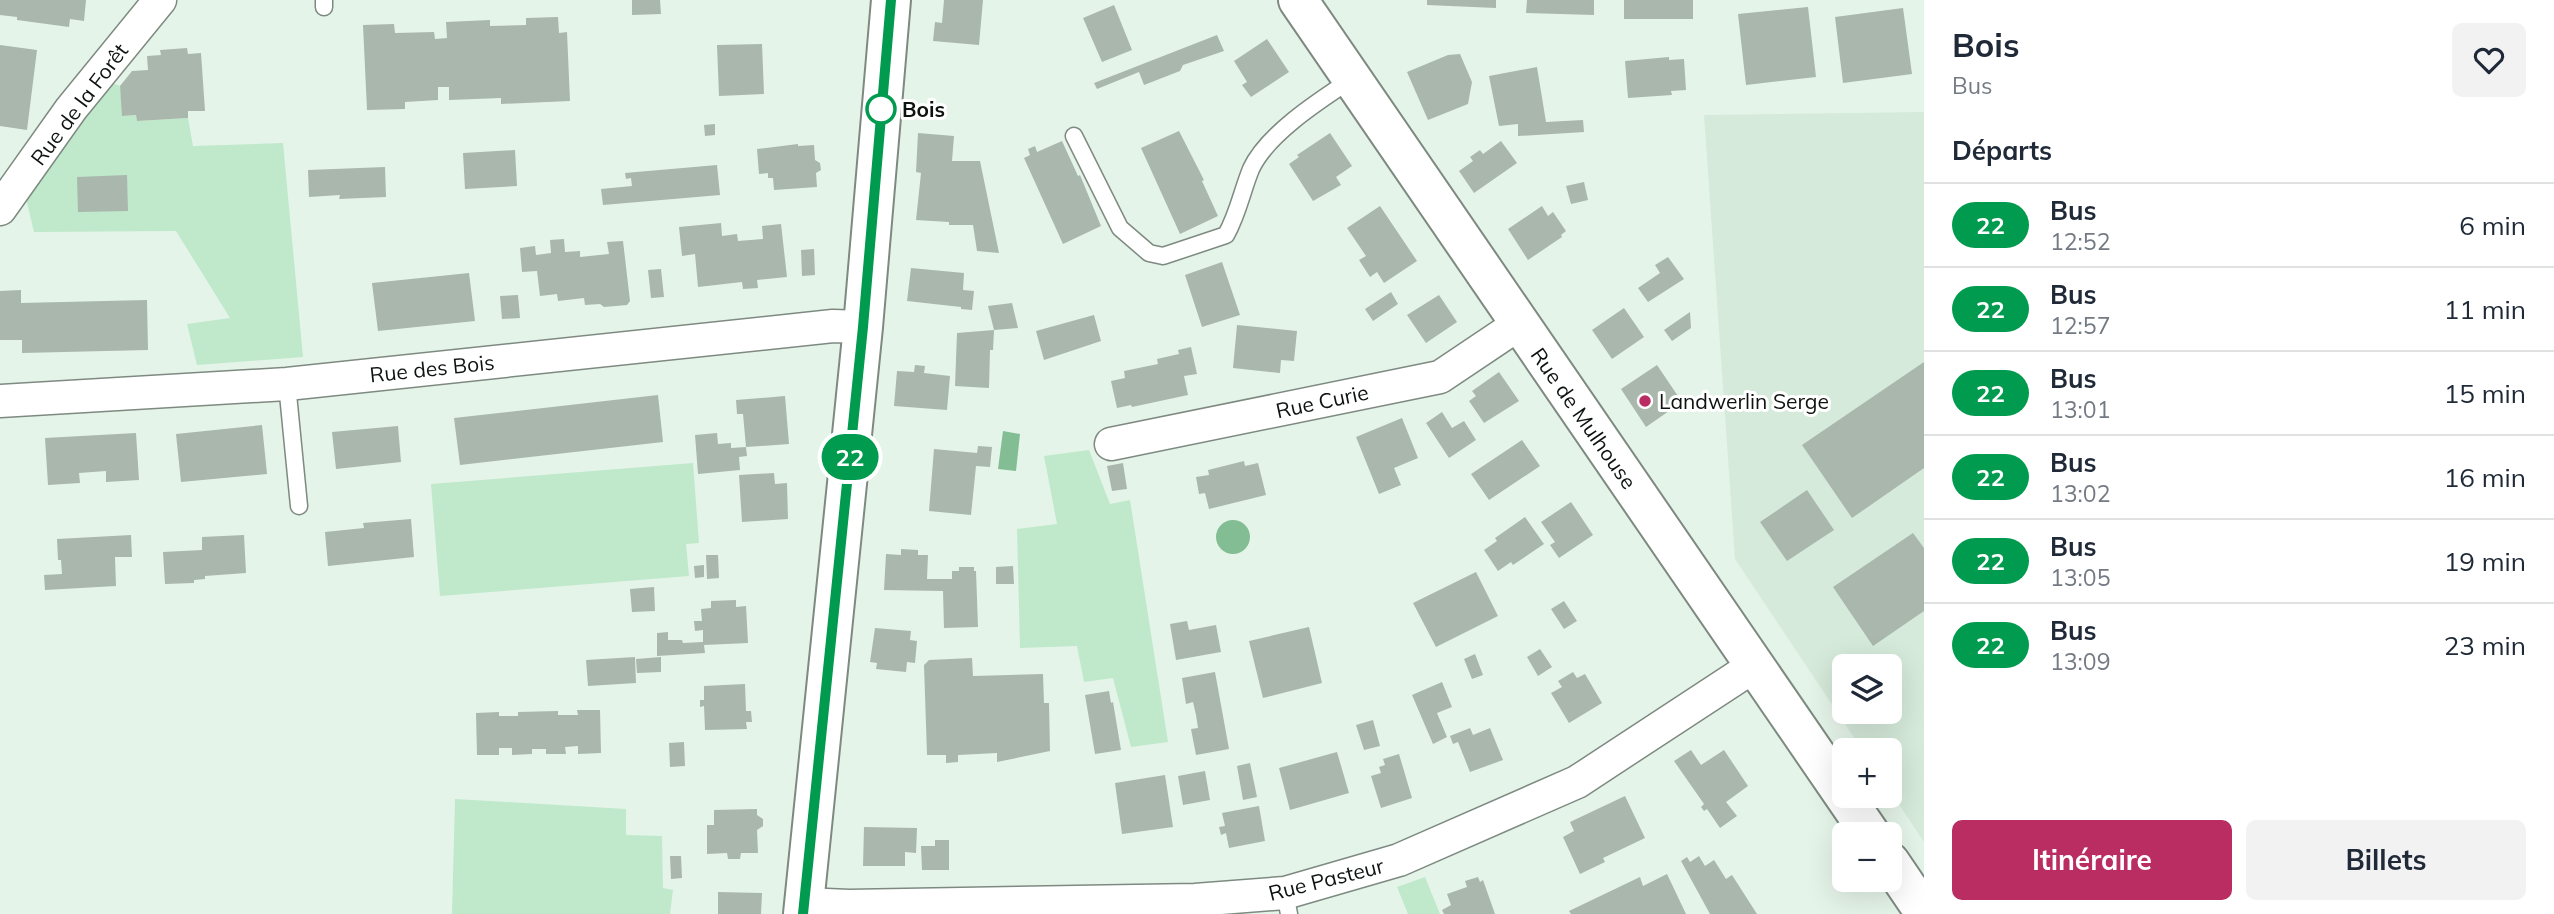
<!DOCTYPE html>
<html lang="fr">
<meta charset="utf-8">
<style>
body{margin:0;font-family:Mulish,sans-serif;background:#f2f2f3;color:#1f2937;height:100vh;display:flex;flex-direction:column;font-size:26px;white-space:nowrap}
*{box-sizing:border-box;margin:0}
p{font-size:23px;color:#747a83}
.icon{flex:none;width:38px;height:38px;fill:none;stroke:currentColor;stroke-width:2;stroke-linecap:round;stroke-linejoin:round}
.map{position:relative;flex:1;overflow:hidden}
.drawer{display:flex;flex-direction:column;background:#fff;width:630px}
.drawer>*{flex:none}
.badge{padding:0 14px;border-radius:23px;font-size:24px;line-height:46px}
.controls{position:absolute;left:1832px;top:654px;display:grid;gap:14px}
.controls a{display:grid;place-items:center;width:70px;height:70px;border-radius:10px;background:#fff;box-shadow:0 7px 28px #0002;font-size:35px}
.map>.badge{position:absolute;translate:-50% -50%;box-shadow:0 0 0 4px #fff}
h2{padding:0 28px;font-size:26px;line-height:63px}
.round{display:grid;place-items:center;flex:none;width:74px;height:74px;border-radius:10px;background:#f2f2f3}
.summary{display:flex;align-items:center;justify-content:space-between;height:119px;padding:0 28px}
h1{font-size:33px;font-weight:700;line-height:52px}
.button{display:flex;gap:14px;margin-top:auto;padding:14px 28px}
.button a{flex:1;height:80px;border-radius:10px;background:#ba2d62;color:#fff;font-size:28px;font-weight:700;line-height:80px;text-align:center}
.button a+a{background:#f2f2f3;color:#1f2937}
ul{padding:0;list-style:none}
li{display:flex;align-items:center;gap:21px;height:84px;padding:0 28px;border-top:2px solid #e0e1e3}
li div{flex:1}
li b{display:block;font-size:26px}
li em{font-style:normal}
li .badge{min-width:77px;font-weight:700;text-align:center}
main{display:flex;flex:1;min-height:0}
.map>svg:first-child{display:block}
.built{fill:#d5eada;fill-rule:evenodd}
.green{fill:#bfe9ca}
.water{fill:#83bd94}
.building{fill:#a9b7ac}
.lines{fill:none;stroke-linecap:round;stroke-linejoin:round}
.lane-casing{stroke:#7e8a81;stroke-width:19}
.street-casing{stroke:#7e8a81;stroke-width:35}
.primary-casing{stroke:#7e8a81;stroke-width:42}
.lane{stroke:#fff;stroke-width:16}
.street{stroke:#fff;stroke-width:32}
.primary{stroke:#fff;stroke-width:38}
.line-casing{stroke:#fff;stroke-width:16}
.line{stroke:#009b4e;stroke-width:10}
.stop-dot{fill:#fff;stroke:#009b4e;stroke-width:3.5}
.poi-dot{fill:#ba2d62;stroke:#fff;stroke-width:2.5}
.labels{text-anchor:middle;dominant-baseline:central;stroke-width:6;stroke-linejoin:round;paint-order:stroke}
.street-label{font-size:21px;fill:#0e1310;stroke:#fff}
.stop-label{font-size:21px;font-weight:bold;fill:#0e1310;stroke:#fff;text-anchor:start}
.poi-label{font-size:21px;fill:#0e1310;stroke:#fff;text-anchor:start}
</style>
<main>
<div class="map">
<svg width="1924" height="914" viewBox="0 0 1924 914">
<rect width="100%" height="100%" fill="#e5f4e9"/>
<path class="built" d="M1924,112V842L1890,791V751H1863L1735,559L1704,115ZM1844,667H1890V712H1844Z"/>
<path class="green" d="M108,81L120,86L123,116L136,115L137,121L188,118L193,146L283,143L303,357L197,365L187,324L230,318L176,231L34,232L25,194Z
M1089,450L1110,504L1130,500L1168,742L1131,747L1113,678L1084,682L1077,646L1020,648L1017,529L1057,524L1044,456Z
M693,463L699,543L686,544L689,576L440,596L431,484Z
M455,799L626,809V835L662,836L663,888L673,890L670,914H452Z
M1425,877L1440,914H1408L1397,887Z"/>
<path class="water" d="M1003,431L1020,434L1016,471L998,469Z
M1216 537a17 17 0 1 1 34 0a17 17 0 1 1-34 0Z"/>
<path class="building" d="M0,0H86L84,21L70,19L69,27L17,20V17L0,15Z
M632,0H660L661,14L632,15Z
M944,0H983L979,45L933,41L935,22L942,23Z
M1427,0H1496V8L1427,5Z
M1527,0H1594V15L1526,13Z
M1624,0H1693V19H1624Z
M1114,5L1132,50L1102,62L1083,18Z
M1808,7L1816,77L1746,85L1738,14Z
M1903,8L1912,74L1843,83L1835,17Z
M558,17L559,33L567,32L570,101L501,104V98L449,100V87H438V100L405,102V109L367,110L363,25L394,24L395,33L434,32L435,39L447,38L446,22L490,20V26L526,25V18Z
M1217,35L1224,51L1183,65L1180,71L1144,85L1139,72L1097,89L1094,83Z
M1267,39L1289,72L1251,97L1242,85L1247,82L1234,61Z
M762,44L764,94L719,96L717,45Z
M0,45L37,50L27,130L0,126Z
M187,48L188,54L201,53L205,111H188V118L137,121L136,115L122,116L120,86L132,71L148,70L147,56L161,55L160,50Z
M1460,54L1472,82L1468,104L1428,120L1407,72L1448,55Z
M1669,57V60L1684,59L1686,90L1671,91L1672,95L1628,98L1625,61Z
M1537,67L1546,122L1583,120L1584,132L1518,136V124L1499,126L1489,76Z
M715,124V135L705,136L704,125Z
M1179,131L1204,180L1202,181L1218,216L1180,234L1141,148Z
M918,133L954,136L952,161H980L999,253L977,251L973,225H949V222L916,220L921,173L916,172Z
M1330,133L1352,166L1336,177L1341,185L1313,201L1289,164L1299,157L1297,155Z
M1062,141L1078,176L1080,175L1101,226L1063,244L1024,158L1030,155L1028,149L1035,146L1037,152Z
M1501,141L1517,163L1474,193L1459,171L1473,161L1470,157L1480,150L1483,154Z
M798,144V146L814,145L815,160L820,163L821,170L816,173L817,187L774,190L773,178H768V173L759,174L757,149Z
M515,150L517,186L465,189L463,153Z
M717,165L720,195L603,205L601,189L632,186L631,178L626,179L625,173Z
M385,167L386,197L339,199L340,195L309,197L308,170Z
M127,175L128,211L78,212L77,177Z
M1584,182L1588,200L1571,204L1566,186Z
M1380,206L1417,261L1384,283L1377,272L1370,277L1359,260L1366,256L1347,228Z
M1542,206L1548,216L1553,212L1566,231L1561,235L1562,237L1528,260L1508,229Z
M721,223L722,236L737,234L738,241L763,239L762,226L781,224L787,277L757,280L758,288L743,289L742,282L698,287L695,254L682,256L679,227Z
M564,239L565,252L580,251V257L609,254L607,242L623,241L630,301L627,305L604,307L600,304L585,305L584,298L558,301L557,294L540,296L537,271L522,272L520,248L535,246L536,255L551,253L550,240Z
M814,249L815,275L802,276L801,250Z
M1668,257L1684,279L1648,302L1638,288L1660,273L1655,265Z
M1222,262L1240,315L1202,327L1185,275Z
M911,268L964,273L963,290L974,291L972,310L961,309V307L907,301Z
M661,269L664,297L651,298L648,270Z
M469,273L475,321L378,331L372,283Z
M21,290V303L147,300L148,350L22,353V340H0V291Z
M1391,292L1398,304L1373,321L1365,309Z
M518,295L520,318L502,319L500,296Z
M1439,295L1457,322L1426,343L1407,315Z
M1012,303L1018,328L994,330L993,350H990L989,388L955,386L957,333L994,330L988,306Z
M1624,308L1644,337L1612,359L1592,330Z
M1690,312L1691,328L1672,341L1664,330Z
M1094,315L1101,341L1044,360L1036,331Z
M1237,325L1297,331L1294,361L1281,360L1280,373L1233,368Z
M1191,347L1197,374L1184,376L1188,395L1132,407L1131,405L1117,408L1111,381L1125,378L1124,371L1158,364L1157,359L1179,354L1178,350Z
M1924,362V468L1852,518L1802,445Z
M915,365L925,366L924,373L950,376L947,410L894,406L897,371L914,372Z
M1657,365L1682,402L1646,427L1621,389Z
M1499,372L1519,401L1484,423L1469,401L1476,396L1472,391Z
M658,395L663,442L460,465L454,418Z
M785,396L789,444L746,447L747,456L739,457L740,470L698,474L695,435L717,433L718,444L731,443V448L746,447L743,414H737L736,400Z
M1442,412L1452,428L1464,421L1476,440L1449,458L1426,423Z
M1402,418L1418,458L1394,468L1401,485L1379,494L1356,437Z
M262,425L267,474L181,482L176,434Z
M398,426L401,462L336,469L332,432Z
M136,433L139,480L106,482V471L79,473L80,483L48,485L45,438Z
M1522,440L1540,466L1489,500L1471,474Z
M978,446L992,447L990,467L976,466L971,515L929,511L934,449L977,453Z
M1244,461L1245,466L1258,463L1266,495L1209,509L1205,493L1199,494L1196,477L1209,475L1208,470Z
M1123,463L1127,489L1112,491L1107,466Z
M774,473L775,484L787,483L788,519L742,522L739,475Z
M1807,490L1834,530L1787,561L1760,522Z
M1571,502L1593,535L1559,558L1550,545L1555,542L1541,522Z
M1525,517L1544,544L1513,565L1511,562L1498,571L1484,550L1497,541L1495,538Z
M411,519L414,557L328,566L325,532L364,528L363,523Z
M1913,533L1924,548V611L1873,646L1833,587Z
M131,535L132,557H115L116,586L45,590L44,575L62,574L61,560H58L57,539Z
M244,535L246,573L205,576V579L194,580V583L165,584L163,552L202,550V537Z
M901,549L918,550V555H928L927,579H952V571H959V567H974V571H976L978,627L944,628L943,591L884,590L886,554L901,555Z
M706,555H718L719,578L707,579Z
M704,565V577L695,578L694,566Z
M1013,566L1014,584H996V567Z
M1476,572L1498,616L1436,647L1413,603Z
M654,587L655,611L632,612L630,589Z
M736,600V607L746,606L748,643L704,645L705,653L657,656V633L668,632V640H682L683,643L703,642V630L695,631L694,621H702L701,609L711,608V601Z
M1564,601L1577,621L1564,629L1551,609Z
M1187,621L1189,630L1216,625L1221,652L1176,660L1170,624Z
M1309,627L1322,683L1263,698L1249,641Z
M875,628L911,631L910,640L917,641L915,663L907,662L906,672L876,669L877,663L870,662Z
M1540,649L1552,667L1538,676L1527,657Z
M1475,654L1483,675L1472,679L1464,659Z
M635,657L636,683L588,686L586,660Z
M661,657V672L637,673L636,659Z
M972,658L973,676L1043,674L1044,703H1049L1050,751L997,762V753L958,755V762L946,763V755H927L924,665L929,660Z
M1215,672L1229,749L1196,755L1191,729L1198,728L1196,715L1193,702L1186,704L1182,678Z
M1573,672L1577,678L1585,674L1602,703L1569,723L1551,693L1562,687L1558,681Z
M1442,682L1452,707L1437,713L1447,737L1433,744L1412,695Z
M745,684L746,711H751L752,722H746L747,729L705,730L704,706L700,707V700H704V686Z
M1109,691L1111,703L1113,702L1121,750L1095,754L1085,695Z
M577,710H600L601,753L578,754V746L565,747L566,754H546V749H532V754L512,755V748H499V755H477L476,713L499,712V716H518V712L558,711V715H578Z
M1373,720L1380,746L1364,750L1356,725Z
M1470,728L1473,735L1490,728L1503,760L1470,772L1458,742L1453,744L1450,736Z
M684,742L685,766L670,767L669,743Z
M1691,750L1701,765L1724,750L1748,786L1726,802L1737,816L1720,828L1707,809L1704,811L1701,807L1704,804L1674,761Z
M1337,752L1349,793L1290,810L1279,768Z
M1399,754L1412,798L1381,808L1371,776L1381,773L1379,767L1385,765L1383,759Z
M1250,763L1257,797L1243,800L1237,766Z
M1205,771L1210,800L1183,805L1178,776Z
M1165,775L1173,827L1122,834L1115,783Z
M1625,796L1645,838L1603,858L1605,862L1580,874L1563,837L1574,831L1570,822Z
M1259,806L1265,841L1229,848L1226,833L1221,835L1219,827L1225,826L1222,813Z
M757,809V815L763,819V826L757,830L758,853H741L740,859H728L727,853L707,854V825H714V810Z
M864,827L917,828L916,853L905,852V866H863Z
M935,840H949V870H922L921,846H935Z
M670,856H681L682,878L671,879Z
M1699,856L1705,866L1714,860L1726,879L1732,875L1757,914H1710L1681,861L1687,857L1690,862Z
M1667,874L1686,914H1571L1569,911L1640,877L1643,886Z
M1478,877L1480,882L1483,880L1495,914H1444L1442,910L1451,905L1447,894L1467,887L1465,881Z
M718,892L762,893L761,914H718Z"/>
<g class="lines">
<g class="lane-casing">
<path id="lane" d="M324,0V7
M1074,136L1120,228L1149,253L1163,256L1226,235C1238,214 1242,191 1251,169C1267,134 1320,100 1352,79
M287,384L299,506
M1285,893L1289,914"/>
</g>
<g class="street-casing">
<path id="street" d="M0,209L71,109L160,0
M0,401L287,384L833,326L863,327
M1111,444L1440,377L1519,324
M804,904L849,906L1195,900L1285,893L1399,860L1577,782L1754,666"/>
</g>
<g class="primary-casing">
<path id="primary" d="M1298,0L1871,835
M1890,862L1924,912
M803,914L863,327L891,0"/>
</g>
<use href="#lane" class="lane"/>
<use href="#street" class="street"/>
<use href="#primary" class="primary"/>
</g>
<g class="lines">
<g class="line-casing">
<path id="line" d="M803,914L863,327L891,0"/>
</g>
<use href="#line" class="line"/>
</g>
<circle class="stop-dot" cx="881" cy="109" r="14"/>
<circle class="poi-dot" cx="1645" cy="401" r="7"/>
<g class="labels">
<g class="street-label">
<text transform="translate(79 104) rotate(-53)">Rue de la Forêt</text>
<text transform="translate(432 368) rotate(-6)">Rue des Bois</text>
<text transform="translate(1322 401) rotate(-12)">Rue Curie</text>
<text transform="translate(1584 418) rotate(55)">Rue de Mulhouse</text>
<text transform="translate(1326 879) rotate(-14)">Rue Pasteur</text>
</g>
<g class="stop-label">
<text x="902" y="109">Bois</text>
</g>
<g class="poi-label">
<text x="1659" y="401">Landwerlin Serge</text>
</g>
</g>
</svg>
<div class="controls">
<a><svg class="icon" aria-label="layers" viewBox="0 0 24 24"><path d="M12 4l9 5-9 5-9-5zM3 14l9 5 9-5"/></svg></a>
<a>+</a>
<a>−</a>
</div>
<b class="badge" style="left:850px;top:457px;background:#009b4e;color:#fff">22</b>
</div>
<section class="drawer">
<div class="summary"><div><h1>Bois</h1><p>Bus</p></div><a class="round"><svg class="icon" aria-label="heart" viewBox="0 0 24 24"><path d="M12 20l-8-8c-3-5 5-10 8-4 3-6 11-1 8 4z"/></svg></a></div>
<h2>Départs</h2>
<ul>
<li><span class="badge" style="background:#009b4e;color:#fff">22</span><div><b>Bus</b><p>12:52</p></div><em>6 min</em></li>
<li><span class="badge" style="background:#009b4e;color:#fff">22</span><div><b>Bus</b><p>12:57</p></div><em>11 min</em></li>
<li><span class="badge" style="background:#009b4e;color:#fff">22</span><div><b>Bus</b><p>13:01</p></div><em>15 min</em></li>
<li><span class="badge" style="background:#009b4e;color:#fff">22</span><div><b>Bus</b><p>13:02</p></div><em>16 min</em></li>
<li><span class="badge" style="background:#009b4e;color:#fff">22</span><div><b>Bus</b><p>13:05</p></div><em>19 min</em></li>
<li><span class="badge" style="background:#009b4e;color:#fff">22</span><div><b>Bus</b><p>13:09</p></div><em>23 min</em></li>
</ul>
<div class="button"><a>Itinéraire</a><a>Billets</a></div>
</section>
</main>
